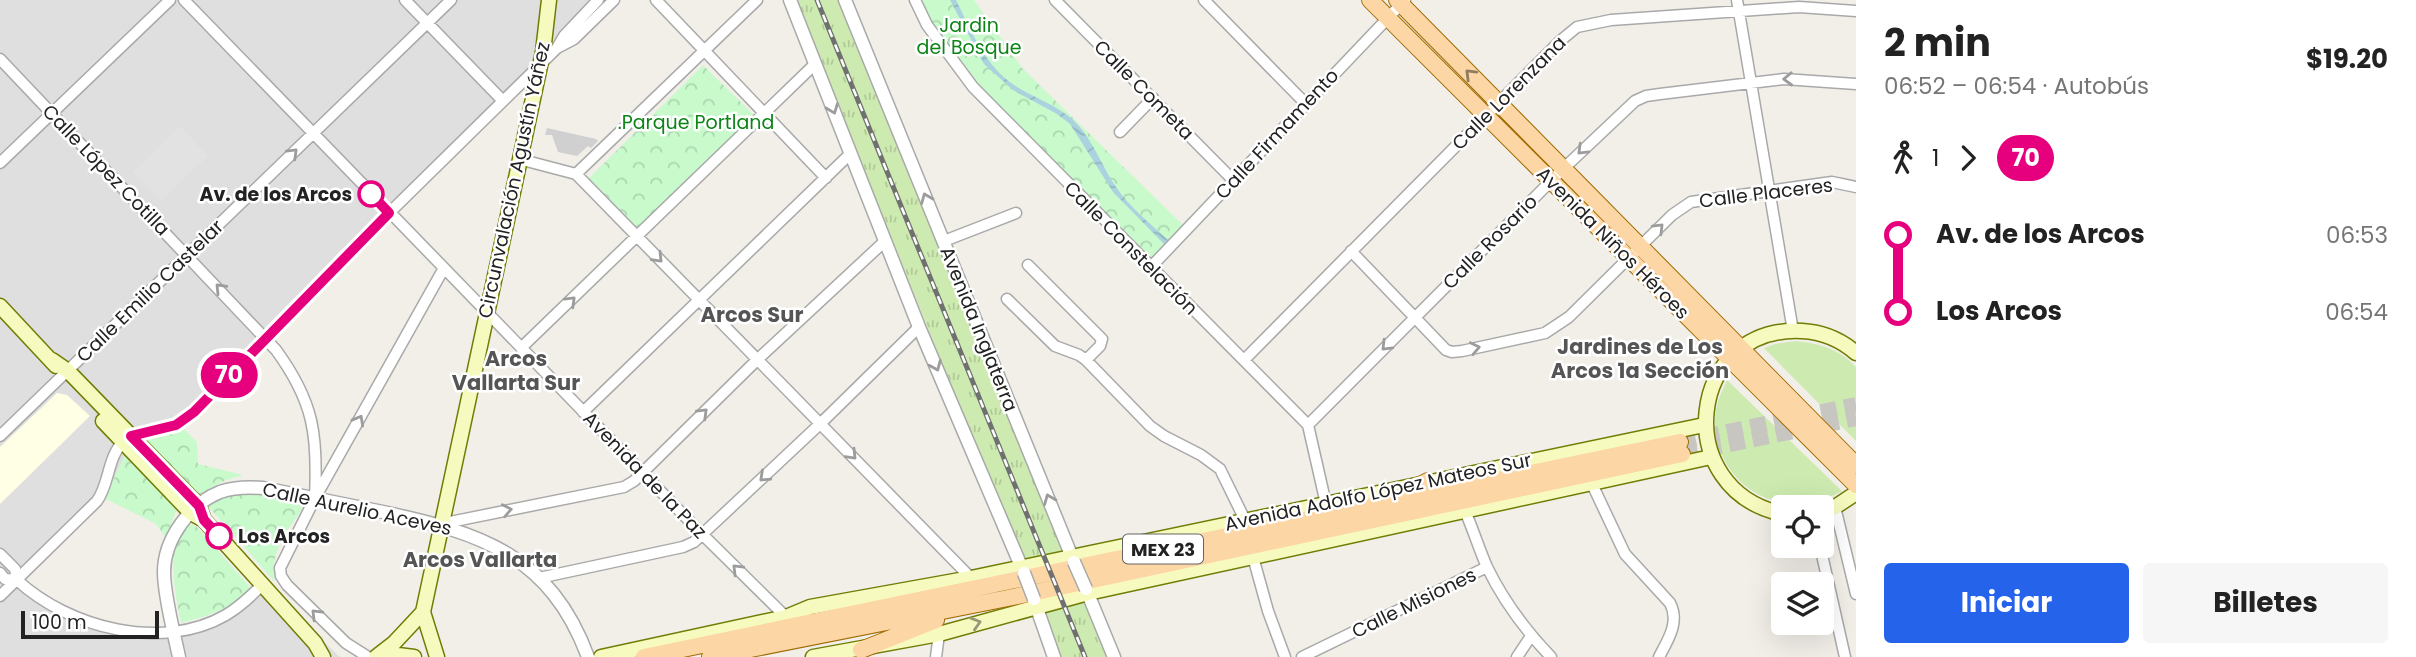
<!DOCTYPE html>
<html lang="es">
<meta charset="utf-8">
<style>
body{margin:0;font-family:Poppins,sans-serif;background:#f6f6f6;color:#222;height:100vh;display:flex;flex-direction:column;font-size:26px;white-space:nowrap}
*{box-sizing:border-box;margin:0}
p{font-size:23px;color:#767676}
.icon{flex:none;width:38px;height:38px;fill:none;stroke:currentColor;stroke-width:2;stroke-linecap:round;stroke-linejoin:round}
.map{position:relative;flex:1;overflow:hidden}
.sheet{display:flex;flex-direction:column;background:#fff;width:560px}
.sheet>*{flex:none}
.badge{padding:0 14px;border-radius:23px;font-size:24px;line-height:46px}
.buttons{position:absolute;left:1771px;top:495px;display:grid;gap:14px}
.buttons a{display:grid;place-items:center;width:63px;height:63px;border-radius:7px;background:#fff;box-shadow:0 7px 28px #0002;font-size:35px}
.scale{position:absolute;left:21px;bottom:18px;width:138px;box-sizing:border-box;padding-left:7px;border:4px solid #222;border-top:0;font-size:19px;line-height:24px;white-space:nowrap;color:#222;-webkit-text-stroke:5px #fff;paint-order:stroke}
.map>.badge{position:absolute;translate:-50% -50%;box-shadow:0 0 0 4px #fff}
.legs{display:flex;align-items:center;gap:10px;height:77px;padding:0 28px;font-size:23px}
.legs p{margin-inline-start:auto}
.summary{display:flex;align-items:center;justify-content:space-between;height:119px;padding:0 28px}
h1{font-size:38px;font-weight:700;line-height:52px}
.button{display:flex;gap:14px;margin-top:auto;padding:14px 28px}
.button a{flex:1;height:80px;border-radius:7px;background:#2563eb;color:#fff;font-size:28px;font-weight:700;line-height:80px;text-align:center}
.button a+a{background:#f6f6f6;color:#222}
ul{padding:0 28px;list-style:none}
li{display:flex;align-items:center;gap:24px;height:77px;font-size:26px}
li i{display:grid;place-items:center;width:10px;height:100%;margin:0 9px;background:currentColor}
li i::after{content:'';width:18px;height:18px;margin:-9px;border:5px solid;border-radius:50%;background:#fff}
li p{margin-inline-start:auto}
li:first-child i{background:linear-gradient(#0000 50%,currentColor 0)}
li:last-child i{background:linear-gradient(currentColor 50%,#0000 0)}
main{display:flex;flex:1;min-height:0}
.map>svg:first-child{display:block}
.residential{fill:#e0dfdf}
.education{fill:#ffffe5}
.religious{fill:#d0d0d0}
.grass{fill:url(#grass-tufts)}
.park{fill:url(#park-crowns)}
.garden{fill:#cdebb0}
.parking{fill:#e2e2e2}
.water{fill:url(#water-waves)}
.lines{fill:none;stroke-linecap:round;stroke-linejoin:round}
.primary-tunnel{stroke:#c8c6c1;stroke-width:16;stroke-dasharray:16 8;stroke-linecap:butt}
.minor-casing{stroke:#a9a9a9;stroke-width:13}
.tertiary-casing{stroke:#a9a9a9;stroke-width:15}
.secondary-casing{stroke:#707d05;stroke-width:17}
.primary-casing{stroke:#a06b00;stroke-width:18}
.minor{stroke:#fff;stroke-width:10}
.tertiary{stroke:#fff;stroke-width:12}
.secondary{stroke:#f7fabf;stroke-width:14}
.primary{stroke:#fcd6a4;stroke-width:16}
.rail-casing{stroke:#707070;stroke-width:5}
.rail{stroke:#fff;stroke-width:2.5;stroke-dasharray:8;stroke-linecap:butt}
.tertiary-bridge-casing{stroke:#a9a9a9;stroke-width:15;stroke-linecap:butt}
.tertiary-bridge{stroke:#fff;stroke-width:12}
.oneway{stroke:#8f7c63}
.oneway2{stroke:#9c9c9c}
.oneway3{stroke:#979978}
.line-1-casing{stroke:#fff;stroke-width:16}
.line-1{stroke:#e6007e;stroke-width:10}
.stop-1-dot{fill:#fff;stroke:#e6007e;stroke-width:3.5}
.labels{text-anchor:middle;dominant-baseline:central;stroke-width:5;stroke-linejoin:round;paint-order:stroke}
.shield{fill:#fff;stroke:#646464;stroke-width:2}
.shield-label{font-size:18px;font-weight:bold;fill:#222}
.park-label{font-size:19px;fill:#0c8416;stroke:#fff}
.street-label{font-size:19px;fill:#222;stroke:#fff}
.stop-label{font-size:19px;font-weight:bold;fill:#222;stroke:#fff;text-anchor:end}
.neighbourhood-label{font-size:21px;font-weight:bold;fill:#555;stroke:#fff}
</style>
<main>
<div class="map">
<svg width="1856" height="657" viewBox="0 0 1856 657">
<defs>
<pattern id="grass-tufts" width="24" height="20" patternUnits="userSpaceOnUse" patternTransform="scale(1.75)"><rect width="24" height="20" fill="#cdebb0"/><path d="M3 7l-1-3M5 7V3M7 7l1-3M15 17l-1-3M17 17v-4M19 17l1-3" fill="none" stroke="#b0c997"/></pattern>
<pattern id="park-crowns" width="20" height="18" patternUnits="userSpaceOnUse" patternTransform="scale(1.75)"><rect width="20" height="18" fill="#c8facc"/><path d="M2 6a3 3 0 1 1 6 0M12 15a3 3 0 1 1 6 0" fill="none" stroke="#acd6af"/></pattern>
<pattern id="water-waves" width="16" height="10" patternUnits="userSpaceOnUse" patternTransform="scale(1.75)"><rect width="16" height="10" fill="#aad3df"/><path d="M0 5q4-4 8 0t8 0" fill="none" stroke="#92b5bf"/></pattern>
</defs>
<rect width="100%" height="100%" fill="#f2efe9"/>
<path class="residential" d="M0,0H607L347,258L17,577L71,617L163,632L234,615L266,588L340,657H0Z"/>
<path class="education" d="M57,393L67,395L90,416L0,504V447Z"/>
<path class="religious" d="M547,128L596,139L598,141L591,148L588,146L577,156L558,152L552,135H545Z"/>
<path class="grass" d="M795,0H838L1107,657H1061Z"/>
<path class="park" d="M922,0H974L1022,68L1183,225L1155,264L971,77L932,23Z
M703,65L754,115L638,228L589,178Z
M182,427L197,442L198,464L243,475L226,480L198,495L144,439L148,434Z
M126,453L177,508L166,538L156,524L104,498Z
M253,491L299,501L302,509C287,532 269,553 275,582L208,506L225,495Z
M191,524L196,526L250,587C236,609 204,617 181,623C176,595 162,543 191,524Z"/>
<path class="garden" d="M1795,341C1818,343 1840,349 1856,367V441L1764,348L1775,344Z
M1727,380L1842,491C1785,524 1716,489 1715,421C1715,406 1721,393 1727,380Z"/>
<path class="parking" d="M180,126L208,156L162,201L133,172Z"/>
<path class="water" d="M950,0H956C972,32 985,67 1017,87C1035,98 1056,105 1072,119C1092,137 1101,165 1116,187C1129,207 1151,224 1168,240L1165,245L1113,192L1070,124L1057,114L1013,90L984,64Z"/>
<g class="lines">
<path class="primary-tunnel" d="M1680,442L1856,405
M1682,454L1856,418"/>
<g class="minor-casing">
<path id="minor" d="M184,0L703,535L786,617
M405,0L503,101
M656,0L826,178
M915,0L927,25L973,87L1308,425L1326,504
M1055,0L1233,180
M1204,0L1305,103
M1737,0L1793,331
M557,48L574,39L614,0
M0,59L276,350C314,402 318,435 315,498
M1120,132L1153,98
M519,159L576,174L971,578
M0,163L170,0
M576,174L757,0
M944,241L1016,213
M1351,251L1446,350L1452,352L1462,351L1545,333L1569,317L1672,215L1691,202L1832,182L1856,187
M1028,265L1102,339L1100,346L1086,360
M1150,268L1405,0
M1007,299L1055,346L1079,355L1086,360L1150,426L1164,436L1201,455L1220,469L1245,520
M521,348L815,64
M1244,360L1560,41L1577,27L1611,20L1799,7L1856,11
M583,412L850,154
M1308,425L1563,169L1635,101L1646,96L1660,94L1784,79L1856,84
M0,436L451,0
M1592,484L1625,554L1670,603C1680,622 1668,640 1659,657
M1835,507L1856,594
M1465,511C1473,529 1479,549 1487,567C1503,600 1526,631 1551,657
M440,524L624,487L634,481L758,359L885,241
M1820,546L1845,657
M0,554L15,569L17,580
M1253,557L1268,611L1285,657
M0,573L5,579L17,580
M539,578L683,547L694,542L821,423L919,327
M17,580C69,628 162,652 226,615C241,606 252,595 263,584
M0,596L97,501C110,483 107,457 124,441C138,428 159,431 176,424C183,422 188,417 194,412L384,218L557,48L564,36L598,0
M368,657L346,643L287,585L281,576L280,568L315,498L444,268
M936,657L939,634
M1302,657L1487,567
M1517,657L1531,636"/>
</g>
<g class="tertiary-casing">
<path id="tertiary" d="M790,0L919,327L1024,573
M845,0L1074,562
M1086,589L1114,657
M1034,600L1054,657
M179,657C174,633 164,596 164,572C164,539 190,504 220,492C234,487 248,487 263,488C303,496 343,504 383,512C481,533 550,555 588,657"/>
</g>
<g class="secondary-casing">
<path id="secondary" d="M0,306L56,366
M52,360L68,371L199,506L204,520L315,643L323,657
M103,421L191,513L204,520
M1822,511L1835,507L1856,493
M1783,514C1669,490 1687,325 1802,331C1822,332 1841,340 1856,353
M376,657L394,643L423,612
M381,657L398,655L414,657
M437,657L423,612L543,52L549,0
M601,657L786,617L810,607L971,578L1704,425
M813,657L939,634L1088,593L1711,457"/>
</g>
<g class="primary-casing">
<path id="primary" d="M1370,0L1856,485
M1397,0L1856,465
M1404,493L1428,481
M861,650L936,620
M644,657L1680,442
M710,657L1013,597L1682,454"/>
</g>
<use href="#minor" class="minor"/>
<use href="#tertiary" class="tertiary"/>
<use href="#secondary" class="secondary"/>
<use href="#primary" class="primary"/>
<g class="rail-casing">
<path id="rail" d="M817,0L1085,657"/>
</g>
<use href="#rail" class="rail"/>
<g class="tertiary-bridge-casing">
<path id="tertiary-bridge" d="M1074,562L1086,589
M1024,573L1034,599"/>
</g>
<use href="#tertiary-bridge" class="tertiary-bridge"/>
</g>
<defs><path id="oneway-chevron" d="M-2-3.5L2.5 0L-2 3.5" fill="none" stroke-width="1.6" stroke-linecap="round" stroke-linejoin="round" transform="scale(1.75)"/></defs>
<use class="oneway" href="#oneway-chevron" transform="translate(1470 74) rotate(-135)"/>
<g class="oneway2">
<use href="#oneway-chevron" transform="translate(1788 79) rotate(178)"/>
<use href="#oneway-chevron" transform="translate(833 109) rotate(69)"/>
<use href="#oneway-chevron" transform="translate(1582 150) rotate(136)"/>
<use href="#oneway-chevron" transform="translate(293 153) rotate(-44)"/>
<use href="#oneway-chevron" transform="translate(926 198) rotate(-112)"/>
<use href="#oneway-chevron" transform="translate(1659 228) rotate(-45)"/>
<use href="#oneway-chevron" transform="translate(658 258) rotate(46)"/>
<use href="#oneway-chevron" transform="translate(220 288) rotate(-134)"/>
<use href="#oneway-chevron" transform="translate(571 301) rotate(-44)"/>
<use href="#oneway-chevron" transform="translate(1386 346) rotate(135)"/>
<use href="#oneway-chevron" transform="translate(1475 348) rotate(-12)"/>
<use href="#oneway-chevron" transform="translate(936 366) rotate(67)"/>
<use href="#oneway-chevron" transform="translate(703 413) rotate(-44)"/>
<use href="#oneway-chevron" transform="translate(359 420) rotate(-61)"/>
<use href="#oneway-chevron" transform="translate(852 455) rotate(46)"/>
<use href="#oneway-chevron" transform="translate(764 477) rotate(137)"/>
<use href="#oneway-chevron" transform="translate(1049 499) rotate(-112)"/>
<use href="#oneway-chevron" transform="translate(507 510) rotate(-11)"/>
<use href="#oneway-chevron" transform="translate(737 569) rotate(-135)"/>
<use href="#oneway-chevron" transform="translate(316 614) rotate(-135)"/>
</g>
<use class="oneway3" href="#oneway-chevron" transform="translate(976 623) rotate(-17)"/>
<g class="lines">
<g class="line-1-casing">
<path id="line-1" d="M219,536L204,520L199,506L131,436L176,425L194,412L389,213L371,194"/>
</g>
<use href="#line-1" class="line-1"/>
</g>
<g class="stop-1-dot">
<circle cx="371" cy="194" r="12"/>
<circle cx="219" cy="536" r="12"/>
</g>
<g class="labels">
<rect class="shield" x="1123" y="534.5" width="80" height="29" rx="5"/>
<g class="shield-label">
<text x="1163" y="549">MEX 23</text>
</g>
<g class="park-label">
<text x="969" y="25">Jardin<tspan x="969" dy="22">del Bosque</tspan></text>
<text x="696" y="122">.Parque Portland</text>
</g>
<g class="street-label">
<text transform="translate(1144 90) rotate(45)">Calle Cometa</text>
<text transform="translate(1509 93) rotate(-45)">Calle Lorenzana</text>
<text transform="translate(1277 134) rotate(-47)">Calle Firmamento</text>
<text transform="translate(106 170) rotate(46)">Calle López Cotilla</text>
<text transform="translate(514 180) rotate(-78)">Circunvalación Agustín Yáñez</text>
<text transform="translate(1766 193) rotate(-7)">Calle Placeres</text>
<text transform="translate(1490 242) rotate(-45)">Calle Rosario</text>
<text transform="translate(1613 243) rotate(45)">Avenida Niños Héroes</text>
<text transform="translate(1131 248) rotate(45)">Calle Constelación</text>
<text transform="translate(150 291) rotate(-44)">Calle Emilio Castelar</text>
<text transform="translate(979 329) rotate(68)">Avenida Inglaterra</text>
<text transform="translate(645 475) rotate(46)">Avenida de la Paz</text>
<text transform="translate(1378 492) rotate(-12)">Avenida Adolfo López Mateos Sur</text>
<text transform="translate(357 509) rotate(12)">Calle Aurelio Aceves</text>
<text transform="translate(1414 603) rotate(-26)">Calle Misiones</text>
</g>
<g class="stop-label">
<text x="352" y="194">Av. de los Arcos</text>
<text x="238" y="536" text-anchor="start">Los Arcos</text>
</g>
<g class="neighbourhood-label">
<text x="752" y="314">Arcos Sur</text>
<text x="1640" y="346">Jardines de Los<tspan x="1640" dy="24">Arcos 1a Sección</tspan></text>
<text x="516" y="358">Arcos<tspan x="516" dy="24">Vallarta Sur</tspan></text>
<text x="480" y="559">Arcos Vallarta</text>
</g>
</g>
</svg>
<div class="buttons">
<a><svg class="icon" aria-label="locate" viewBox="0 0 24 24"><circle cx="12" cy="12" r="6"/><path d="M12 2v4M12 18v4M2 12h4M18 12h4"/></svg></a>
<a><svg class="icon" aria-label="layers" viewBox="0 0 24 24"><path d="M12 4l9 5-9 5-9-5zM3 14l9 5 9-5"/></svg></a>
</div>
<div class="scale">100 m</div>
<b class="badge" style="left:229px;top:375px;background:#e6007e;color:#fff">70</b>
</div>
<section class="sheet">
<div class="summary"><div><h1>2 min</h1><p>06:52 – 06:54 · Autobús</p></div><b>$19.20</b></div>
<div class="legs"><svg class="icon" aria-label="walk" viewBox="0 0 24 24"><circle cx="13" cy="4" r="2"/><path d="M13 8l-2 6 4 7M11 14l-3 7M7 12l3-4h3l4 4"/></svg>1<svg class="icon" aria-label="forward" viewBox="0 0 24 24"><path d="M9 5l7 7-7 7"/></svg><b class="badge" style="background:#e6007e;color:#fff">70</b></div>
<ul>
<li><i style="color:#e6007e"></i><b>Av. de los Arcos</b><p>06:53</p></li>
<li><i style="color:#e6007e"></i><b>Los Arcos</b><p>06:54</p></li>
</ul>
<div class="button"><a>Iniciar</a><a>Billetes</a></div>
</section>
</main>
